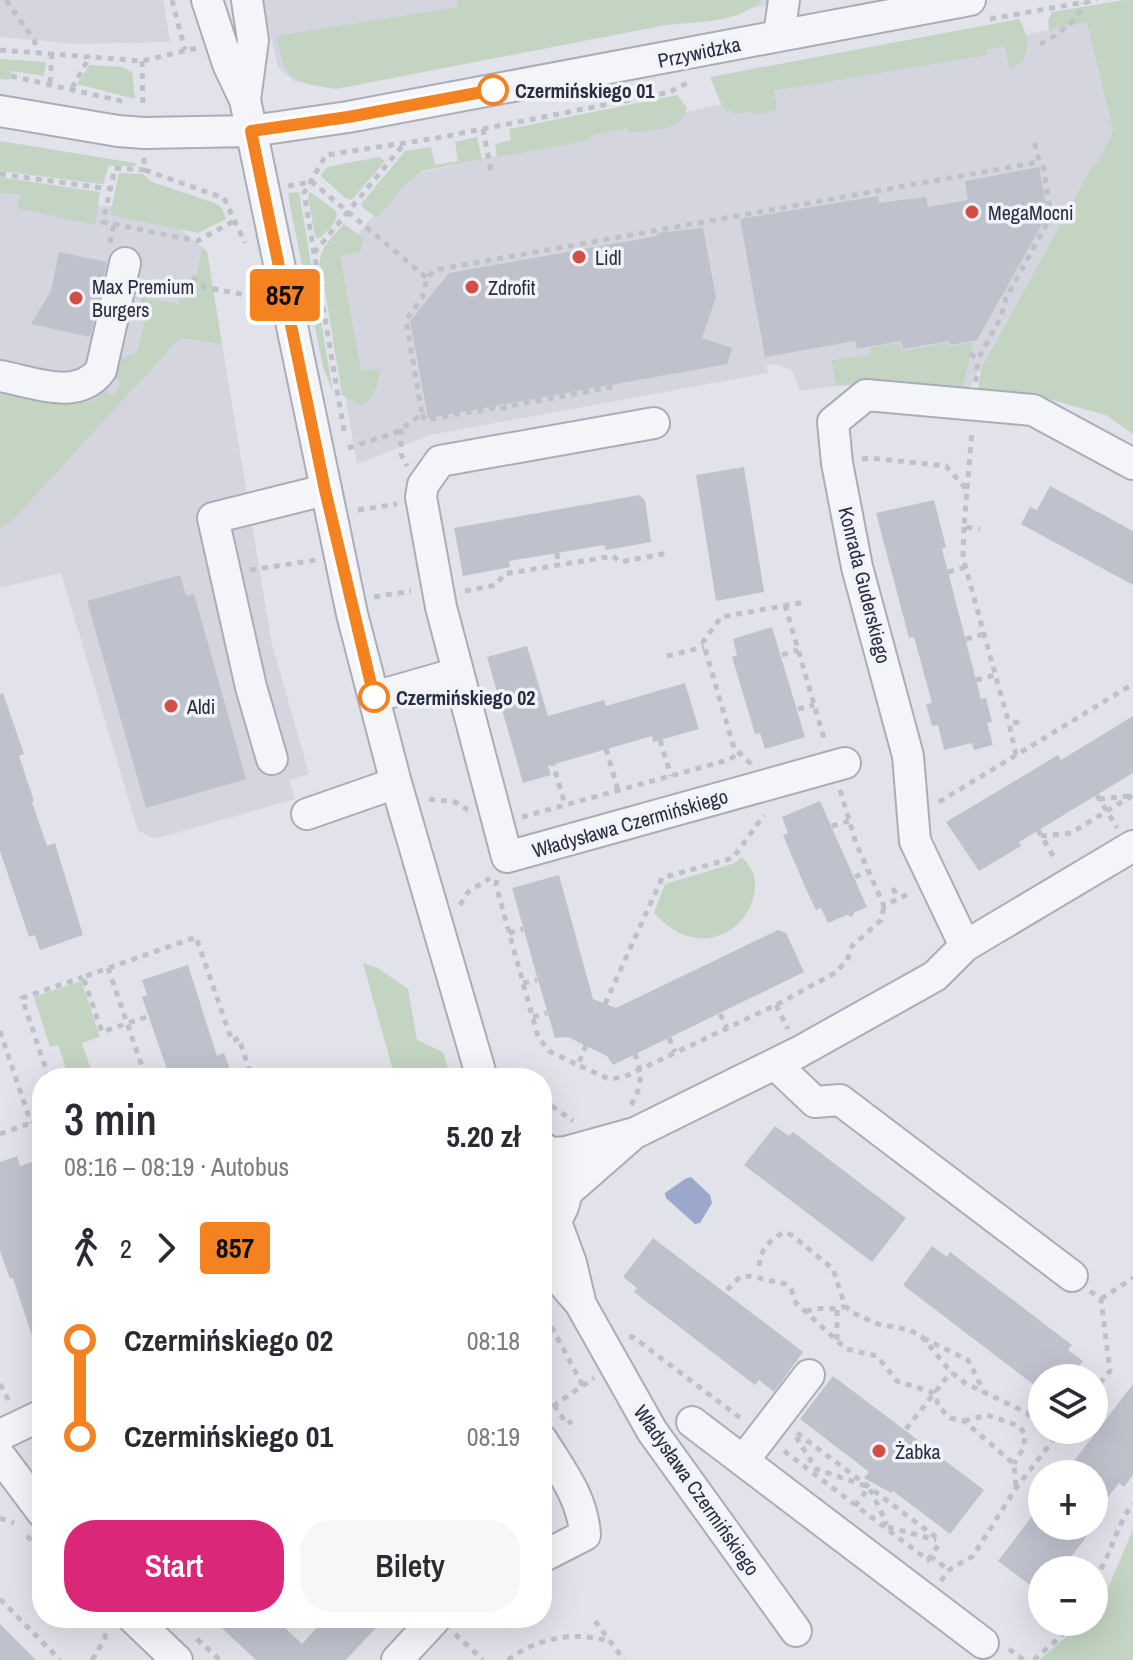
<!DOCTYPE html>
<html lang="pl">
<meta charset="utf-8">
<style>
body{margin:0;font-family:"Archivo Narrow",sans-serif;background:#f7f7f7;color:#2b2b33;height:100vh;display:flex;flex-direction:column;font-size:30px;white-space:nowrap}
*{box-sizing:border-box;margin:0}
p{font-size:26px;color:#7c7c81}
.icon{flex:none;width:44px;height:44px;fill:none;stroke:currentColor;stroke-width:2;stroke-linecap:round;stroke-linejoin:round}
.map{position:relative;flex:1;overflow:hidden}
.details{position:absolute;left:32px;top:1068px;width:520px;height:560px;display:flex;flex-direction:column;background:#fff;border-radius:32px;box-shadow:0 8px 32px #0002}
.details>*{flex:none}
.badge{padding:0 16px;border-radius:6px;font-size:28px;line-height:52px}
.controls{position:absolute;left:1028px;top:1364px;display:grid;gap:16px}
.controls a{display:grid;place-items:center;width:80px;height:80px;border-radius:50%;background:#fff;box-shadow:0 8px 32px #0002;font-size:40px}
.map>.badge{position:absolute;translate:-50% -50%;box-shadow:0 0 0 4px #fff}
.legs{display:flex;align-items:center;gap:12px;height:88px;padding:0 32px;font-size:26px}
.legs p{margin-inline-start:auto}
.summary{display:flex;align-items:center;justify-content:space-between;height:136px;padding:0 32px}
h1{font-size:44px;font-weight:600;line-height:60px}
.cta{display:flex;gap:16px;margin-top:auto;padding:16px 32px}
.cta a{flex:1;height:92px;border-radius:32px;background:#db2777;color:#fff;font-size:32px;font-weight:600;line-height:92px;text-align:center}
.cta a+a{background:#f7f7f7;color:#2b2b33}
ul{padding:0 32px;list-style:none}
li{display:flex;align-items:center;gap:28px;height:96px;font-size:30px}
li i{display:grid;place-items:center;width:12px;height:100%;margin:0 10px;background:currentColor}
li i::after{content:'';width:20px;height:20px;margin:-10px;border:6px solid;border-radius:50%;background:#fff}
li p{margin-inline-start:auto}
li:first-child i{background:linear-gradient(#0000 50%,currentColor 0)}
li:last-child i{background:linear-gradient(currentColor 50%,#0000 0)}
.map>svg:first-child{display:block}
.built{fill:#d4d5df}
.green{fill:#c3d4c2}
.water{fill:#9ca8cb}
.building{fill:#bfc1cd}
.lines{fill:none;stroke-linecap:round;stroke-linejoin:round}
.minor-casing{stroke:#aaacb8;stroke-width:34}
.path{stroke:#bfc1c9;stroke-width:5;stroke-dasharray:6 6;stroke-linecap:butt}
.minor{stroke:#f4f5f8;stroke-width:30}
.line-1-casing{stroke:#fff;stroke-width:18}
.line-1{stroke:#f58220;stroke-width:12}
.stop-1-dot{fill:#fff;stroke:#f58220;stroke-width:4}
.poi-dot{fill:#d14f45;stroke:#f1f3f8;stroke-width:3}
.labels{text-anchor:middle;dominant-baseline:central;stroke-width:7;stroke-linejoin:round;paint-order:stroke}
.street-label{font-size:20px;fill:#292d43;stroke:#f1f3f8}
.stop-label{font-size:20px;font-weight:bold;fill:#292d43;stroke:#f1f3f8;text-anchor:start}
.poi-label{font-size:20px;fill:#292d43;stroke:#f1f3f8;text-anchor:start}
</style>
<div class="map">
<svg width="1133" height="1660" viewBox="0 0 1133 1660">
<rect width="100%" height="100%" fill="#e2e3ea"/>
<path class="built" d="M0,0H163L170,42L74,44L0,37Z
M262,0H796L441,65L295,82L278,67Z
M1087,21L1113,130L1097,165L1094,163L967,392L856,383L800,391L792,370L774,364L766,366L768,373L430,435L357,464L325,274L406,176Z
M0,193L84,204L157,210L207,251L181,338L222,344L271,640L309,774L289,780L295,799L162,837L153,838L138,831L61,573L0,588V528L12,520L114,409L0,392Z"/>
<path class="green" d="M457,0H761C740,23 696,22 666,25L336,89C292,82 284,82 277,36L458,7Z
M1124,0H1133V434L1106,415L1048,399L978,393L981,368L1094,163L1097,164L1113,131L1087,22L1049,30L1048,20L1052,12Z
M1019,19C1030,37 1033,60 1010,69L1004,46L986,50L987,55L774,91L777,110L754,115L753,111L736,114L723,108L710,77Z
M0,59L46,62L44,76L12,71L9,80L0,79Z
M89,65L122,67L132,72L135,99L77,84Z
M677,95L687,108C681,132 651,130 630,133L628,128L591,135V140L497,157L495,144L511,140L509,129Z
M477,137L482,159L422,171L406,184L377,218L362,207L361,204L405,151L431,147L435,165L458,161L455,142Z
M0,141L135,163L136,166H109L103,184H100L0,171Z
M379,157L385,161L352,200L345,198L321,176L325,169L331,166Z
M119,173L143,174L152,182L215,203L222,208L226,219L198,233L110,215Z
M0,177L100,192L95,225L20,209L17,206L20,195L0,193Z
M299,192L333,392L323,367L290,206L288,193Z
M310,192L336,211C339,222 326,234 318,239L315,236L308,197Z
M344,224L363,238L360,252L340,256L361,371L380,369C379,385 376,394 363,405L357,404L342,395L324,284L326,283C310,259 326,243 344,224Z
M202,248L207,251L222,344L180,338L12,521L0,528V386L80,402L94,401L105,392L113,396L121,382L112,375L116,360L137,353L148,302L139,304L141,297L178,304L183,287L194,288Z
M973,342L962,392L870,384L836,386L832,360L870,355V348L900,343L902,351L948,343L949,347Z
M741,857C785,890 718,983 654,913L665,884L735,863Z
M363,963L378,968L408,989L417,1040L443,1052L451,1078H395Z
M81,981L100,1037L82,1043L94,1078H69L58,1045L50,1047L34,997Z
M1133,1529V1660H1039L1084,1622H1094V1614L1099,1610Z"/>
<path class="water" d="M691,1177L710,1195L712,1203L700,1223L695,1224L666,1198L665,1193L685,1179Z"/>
<path class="building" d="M1039,167L1048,214L977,340L950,345L949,341L903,349L901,341L857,349L855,341L765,357L740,219L878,196L879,203L926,197L928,207L968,200L965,181Z
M703,228L716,297L702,338L732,348L727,364L428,418L410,321L449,273L657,236V233Z
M59,252L107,262L90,337L31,324L51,291Z
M744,467L764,592L716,601L696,475Z
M1050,486L1133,531V585L1021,524L1030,507L1037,510Z
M639,495L645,500L651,542L606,550L604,545L557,553L509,561L510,567L463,576L454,528Z
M934,500L946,547L942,549L981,699L986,698L992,722L987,723L993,745L974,750L972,743L944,750L938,725L932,726L926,704L932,703L914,637L909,638L876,513Z
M180,575L186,596L194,594L246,779L146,808L87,601Z
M772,627L805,737L765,749L760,733L755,734L732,657L737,655L733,639Z
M527,646L548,716L604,700L606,706L685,683L699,729L653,742L652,736L548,766L551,775L523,783L487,657Z
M3,693L24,754L19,756L34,801L32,802L47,846L55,843L83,935L40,950L35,935L29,937L0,851V694Z
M1133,716V773L1019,842L1021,846L979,871L946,822L1058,755L1061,760Z
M820,801L867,907L855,912L852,917L847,915L828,923L821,908L816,910L805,887L783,835L788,833L782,817Z
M559,875L593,999L616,1008L778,930L786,933L804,972L613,1065L607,1056L568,1037L555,1038L536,973L512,888Z
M188,965L217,1056L224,1053L233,1078H170L142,997L147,995L142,980Z
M775,1126L789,1136L793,1132L906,1218L872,1262L744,1165Z
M17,1156L20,1166L35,1161L42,1180V1353L38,1354L13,1278L10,1279L0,1251V1162Z
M653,1238L803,1352L774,1392L759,1380L755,1385L634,1292L637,1288L623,1277Z
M932,1246L947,1257L950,1252L1072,1345L1068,1350L1083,1361L1070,1378H1042V1391L903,1285Z
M833,1376L984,1490L950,1534L893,1491L891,1493L864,1478L869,1472L800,1419Z
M1133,1384V1475L1124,1487L1119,1483L1094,1515V1474H1064Z
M1042,1503V1526H1073L1087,1536L1061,1570H1042V1594L998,1561Z
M211,1618H275L302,1644L326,1618H385L346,1660H256Z
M0,1624L36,1660H0Z"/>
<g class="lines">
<g class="minor-casing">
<path id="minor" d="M207,0L228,64L245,100L352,614L396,783L482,1078
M779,35L784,0
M245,100L253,40L247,0
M0,111L118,131L144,133L251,131L348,117L970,0
M0,376C33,382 78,402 101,370L125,263
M654,423L440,461L423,485L421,497L441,607L507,857L845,763
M374,697L458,673
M272,759L251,687L213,518L325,490
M307,814L396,783
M965,946L915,841L908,756L857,567L837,463L833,422L866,395L1033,410L1133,464
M775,1064L815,1102L840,1100L1072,1276
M542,1147C576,1171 573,1209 542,1234
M552,1153L566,1152L635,1133L799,1052L935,976L965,946L1133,846
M567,1192L630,1137
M556,1222L571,1263L580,1301
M542,1259L580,1303L652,1431L796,1631
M692,1422L983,1643
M0,1435L42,1415
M542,1440C561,1471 583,1498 585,1535L542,1557
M0,1456L42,1512
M743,1461L809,1375
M133,1618L177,1660
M397,1660L436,1618"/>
</g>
<path class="path" d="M6,0L34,40L38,52
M172,0L185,50
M990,19L1097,0
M1040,44C1055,37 1079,20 1083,3
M0,50L142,61L197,48
M142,61L143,108
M11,76L126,102
M50,83L52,53
M72,88L90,56
M483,129L492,176
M144,158L145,170L224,198L245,243
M145,170L115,168L103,222L197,241L236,220
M0,174L110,189
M311,181L427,278
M288,186L310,182
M110,243L114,224
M314,253L403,145
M192,277L204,287L261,298
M970,354L978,359L1001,317L1006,298L1051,216L1043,165L1039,162
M976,382L978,359
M422,414L425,420L493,408L497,410L515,405L613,387
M401,429V454L407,466
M344,431L304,193L326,155L437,138L670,92L687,83
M348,448L397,432L422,414L406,320L422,298L427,278L435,270L1039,162L1034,140
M862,459L870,458L946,466L967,490L964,527L980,529
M967,489L972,431
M358,510L397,504
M964,527L963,558L1009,724
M557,553L558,565
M250,570L316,560
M948,572L966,567
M465,591L496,585L504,574L613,556L620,562L668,553
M374,597L411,591
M785,605L825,742
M966,639L984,634
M782,655L798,650
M667,656L704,647
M976,680L995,675
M798,709L814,705
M660,740L671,776
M606,749L618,790
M1016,755L1009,724L1023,721
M552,760L565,805
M751,764L734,748L703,642L721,617L805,602
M840,790L856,843L884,906L910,893
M1097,795L1117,828
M429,799L455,802L468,810
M1099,799L1130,796
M939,802L1133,684
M522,817L728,760L740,753
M832,826L849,821
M1038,830L1056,861
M1041,836L1071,833L1133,795
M855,877L867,871
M497,880L496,885L538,1037L549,1051L578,1065
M893,888L898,899
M460,905L468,892L490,878
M509,933L523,929
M108,968L146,1078
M523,983L537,980
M605,1004L662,878L733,858L764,815
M776,1005L788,1029
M720,1014L727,1028
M146,1017L102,1032L83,977L196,937L232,1041L239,1038L252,1078
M533,1017L547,1013
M0,1031L31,1123
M669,1038L675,1052
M586,1045L578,1065L609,1079L624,1077L776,1005L833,974L847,961L852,946L881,920L884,906
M49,1078L22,998L83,977
M542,1099L573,1121
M631,1105C642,1087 643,1073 635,1054
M0,1134L42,1119
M759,1266C761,1248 768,1242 784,1232L793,1236L833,1269L845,1306L853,1313L878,1324L910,1330L922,1337L951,1372L965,1383L1027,1413L1042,1430
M727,1290L740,1277L750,1276L785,1284L791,1289L796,1303L846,1349L877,1356L897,1381L934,1393L939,1407L950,1418L964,1421L1014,1464L1016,1488
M1090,1291L1101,1299L1110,1371L1094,1390
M1101,1299L1133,1278
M837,1310V1340
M806,1312C818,1305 832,1312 845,1306
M542,1320L550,1324L583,1386
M629,1337H633L743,1420
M923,1338L968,1360L984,1392
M0,1384L9,1401
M554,1405L567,1424L572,1421
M543,1413L594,1378
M964,1421L987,1415L1019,1426L1025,1434L1024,1447L1014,1464
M906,1429L951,1372
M797,1433L941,1541
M796,1437L816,1469L869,1487L886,1522L883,1526
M784,1451L928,1560L941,1541
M855,1506L869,1487
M0,1518L14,1523
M888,1527L936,1540
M27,1536L42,1551
M930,1556L949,1570
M1094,1579C1112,1556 1115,1526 1133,1504
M941,1581L949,1570L973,1556L1016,1488L1061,1430
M0,1599L60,1660
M595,1621L624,1660
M455,1634L483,1660
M197,1639L220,1660
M1009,1649L1024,1660
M92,1660L105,1638L106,1627
M508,1660C536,1638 575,1631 608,1641
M1034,1660C1046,1647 1064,1638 1070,1622"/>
<use href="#minor" class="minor"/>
</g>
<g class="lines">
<g class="line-1-casing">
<path id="line-1" d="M374,697L325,490L251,131L348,117L493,90"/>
</g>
<use href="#line-1" class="line-1"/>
</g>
<g class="stop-1-dot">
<circle cx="493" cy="90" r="14"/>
<circle cx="374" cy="697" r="14"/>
</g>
<g class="poi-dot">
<circle cx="972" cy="212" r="8"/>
<circle cx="579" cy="257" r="8"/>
<circle cx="472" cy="287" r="8"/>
<circle cx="76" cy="298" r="8"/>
<circle cx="171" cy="706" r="8"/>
<circle cx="879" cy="1451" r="8"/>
</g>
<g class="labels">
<g class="street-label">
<text transform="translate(699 52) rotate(-12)">Przywidzka</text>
<text transform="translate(865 585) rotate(76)">Konrada Guderskiego</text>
<text transform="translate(630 823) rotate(-16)">Władysława Czermińskiego</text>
<text transform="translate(697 1490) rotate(55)">Władysława Czermińskiego</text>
</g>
<g class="stop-label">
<text x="515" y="90">Czermińskiego 01</text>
<text x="396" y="697">Czermińskiego 02</text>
</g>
<g class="poi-label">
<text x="988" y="212">MegaMocni</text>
<text x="595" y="257">Lidl</text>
<text x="92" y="286">Max Premium<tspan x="92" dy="23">Burgers</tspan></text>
<text x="488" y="287">Zdrofit</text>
<text x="187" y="706">Aldi</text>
<text x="895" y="1451">Żabka</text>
</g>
</g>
</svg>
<div class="controls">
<a><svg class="icon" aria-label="layers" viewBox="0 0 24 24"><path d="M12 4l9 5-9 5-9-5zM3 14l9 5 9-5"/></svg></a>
<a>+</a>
<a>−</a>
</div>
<b class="badge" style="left:285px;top:295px;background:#f58220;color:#111">857</b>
<section class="details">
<div class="summary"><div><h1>3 min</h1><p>08:16 – 08:19 · Autobus</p></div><b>5.20 zł</b></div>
<div class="legs"><svg class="icon" aria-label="walk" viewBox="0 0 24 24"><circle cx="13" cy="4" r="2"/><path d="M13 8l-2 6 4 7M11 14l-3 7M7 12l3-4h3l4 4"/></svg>2<svg class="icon" aria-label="forward" viewBox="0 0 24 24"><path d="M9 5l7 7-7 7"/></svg><b class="badge" style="background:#f58220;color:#111">857</b></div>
<ul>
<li><i style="color:#f58220"></i><b>Czermińskiego 02</b><p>08:18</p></li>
<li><i style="color:#f58220"></i><b>Czermińskiego 01</b><p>08:19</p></li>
</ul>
<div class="cta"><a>Start</a><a>Bilety</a></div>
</section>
</div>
